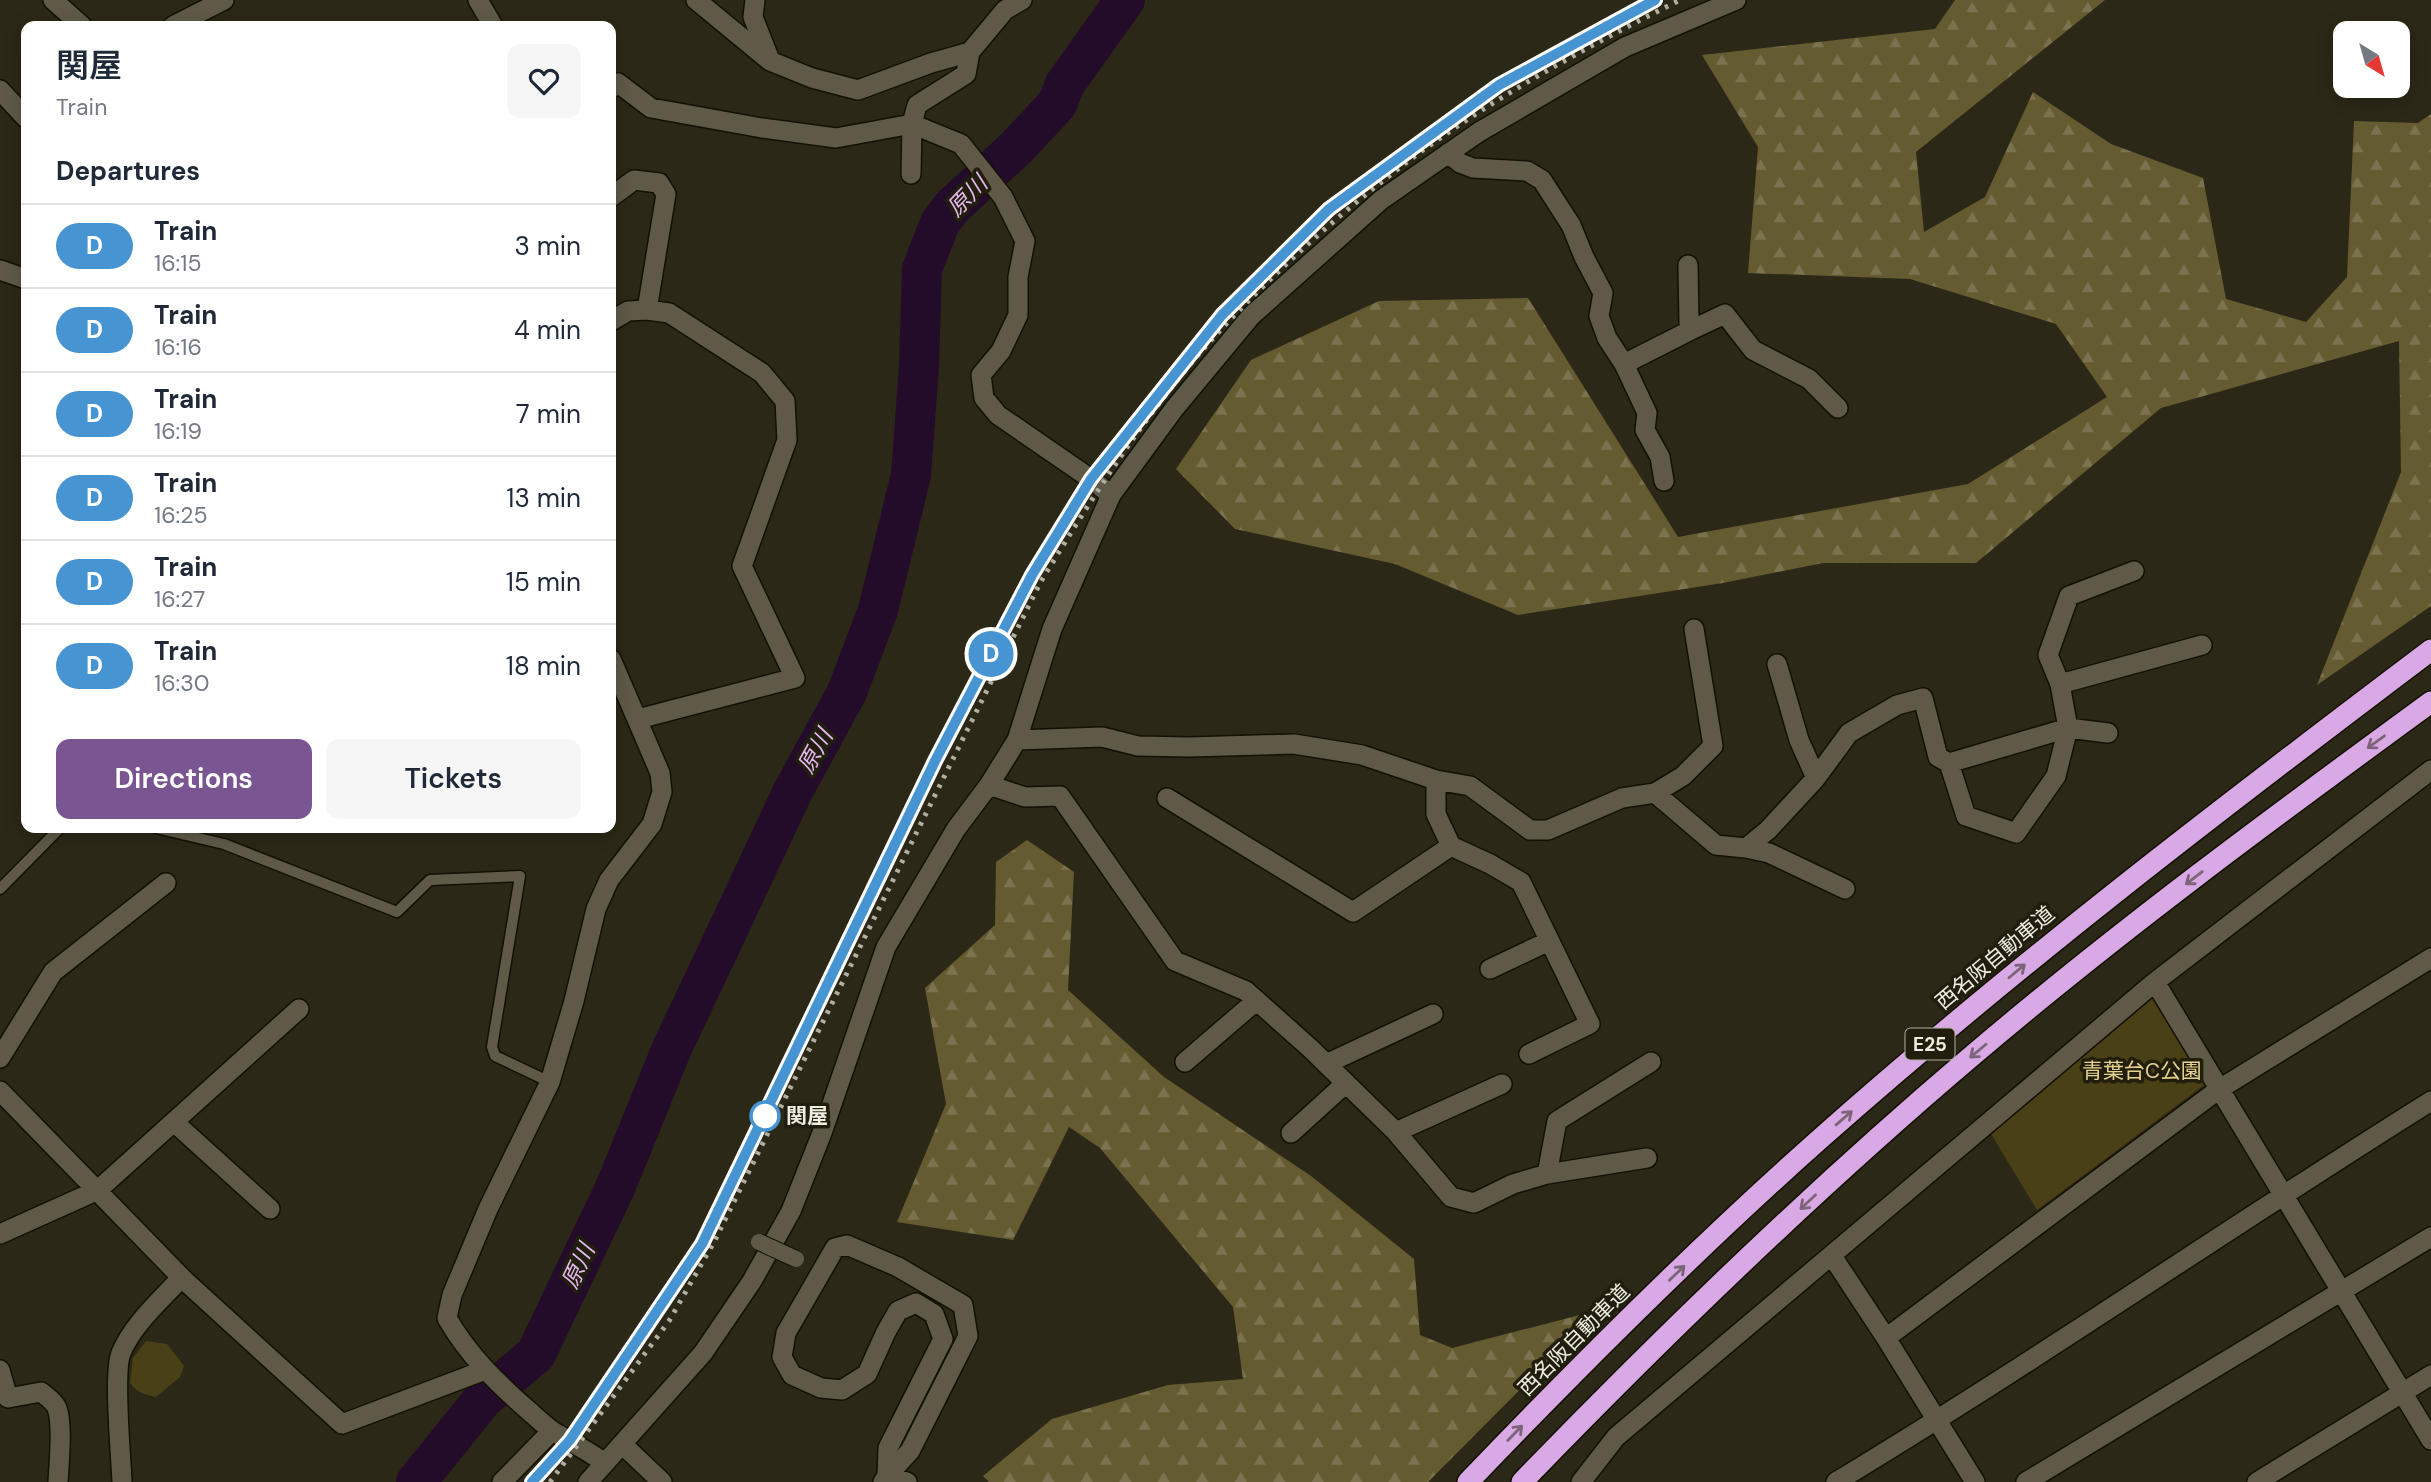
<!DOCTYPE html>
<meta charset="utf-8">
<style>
body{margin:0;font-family:"DM Sans","Noto Sans JP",sans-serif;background:#f6f6f7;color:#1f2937;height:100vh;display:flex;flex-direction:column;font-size:26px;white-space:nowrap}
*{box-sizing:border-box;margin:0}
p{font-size:23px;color:#747a83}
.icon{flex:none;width:38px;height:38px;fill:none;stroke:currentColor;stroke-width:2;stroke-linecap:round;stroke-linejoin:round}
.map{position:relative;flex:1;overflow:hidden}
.sheet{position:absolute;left:21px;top:21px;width:595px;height:812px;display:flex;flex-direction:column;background:#fff;border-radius:14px;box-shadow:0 4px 18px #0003}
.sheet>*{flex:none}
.badge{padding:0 14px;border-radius:23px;font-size:24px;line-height:46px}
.needle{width:46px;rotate:143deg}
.tools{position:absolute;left:2333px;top:21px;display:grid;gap:14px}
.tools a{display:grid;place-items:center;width:77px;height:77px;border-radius:14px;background:#fff;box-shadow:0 4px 18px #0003;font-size:35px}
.map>.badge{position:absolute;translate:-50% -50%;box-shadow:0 0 0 4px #fff}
h2{padding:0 35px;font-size:26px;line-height:63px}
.round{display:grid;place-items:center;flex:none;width:74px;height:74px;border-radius:14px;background:#f6f6f7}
.overview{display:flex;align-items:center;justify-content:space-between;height:119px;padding:0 35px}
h1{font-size:33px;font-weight:600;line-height:52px}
.primary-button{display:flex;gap:14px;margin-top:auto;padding:14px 35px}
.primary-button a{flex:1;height:80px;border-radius:14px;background:#795691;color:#fff;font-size:28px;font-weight:600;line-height:80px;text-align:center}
.primary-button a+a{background:#f6f6f7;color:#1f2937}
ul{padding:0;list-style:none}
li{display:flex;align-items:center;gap:21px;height:84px;padding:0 35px;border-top:2px solid #e0e1e3}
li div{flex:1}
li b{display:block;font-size:26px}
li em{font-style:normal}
li .badge{min-width:77px;font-weight:700;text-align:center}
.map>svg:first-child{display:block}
.green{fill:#4a4016}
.forest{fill:url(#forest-firs)}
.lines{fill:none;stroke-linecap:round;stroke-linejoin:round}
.river{stroke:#230c29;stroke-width:40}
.service-casing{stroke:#141003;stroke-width:13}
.minor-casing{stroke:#141003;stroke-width:22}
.tertiary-casing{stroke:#141003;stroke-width:22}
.motorway-casing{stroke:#141003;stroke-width:24}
.service{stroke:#5f5a48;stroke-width:10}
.minor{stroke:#5f5a48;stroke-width:19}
.tertiary{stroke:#5f5a48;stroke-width:19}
.motorway{stroke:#d8a9e4;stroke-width:21}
.rail{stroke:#b1aea2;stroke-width:5;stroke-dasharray:3.5 7;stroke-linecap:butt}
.pedestrian-bridge-casing{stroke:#141003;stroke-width:18;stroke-linecap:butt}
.pedestrian-bridge{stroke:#5f5a48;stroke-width:16}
.oneway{stroke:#7d6479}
.line-casing{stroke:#fff;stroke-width:16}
.line{stroke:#4694d1;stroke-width:10}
.stop-dot{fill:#fff;stroke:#4694d1;stroke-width:3.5}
.labels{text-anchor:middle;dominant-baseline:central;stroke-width:7;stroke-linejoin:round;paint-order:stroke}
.shield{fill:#221e0e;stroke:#b2aea2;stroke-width:2}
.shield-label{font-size:19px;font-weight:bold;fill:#efece2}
.street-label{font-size:21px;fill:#efece2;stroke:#221e0e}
.park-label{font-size:21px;fill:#e5d38d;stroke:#221e0e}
.stop-label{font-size:21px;font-weight:bold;fill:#efece2;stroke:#221e0e;text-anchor:start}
.water-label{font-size:23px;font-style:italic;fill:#e4b7f0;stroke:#221e0e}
</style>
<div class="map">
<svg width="2431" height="1482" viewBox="0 0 2431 1482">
<defs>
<pattern id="forest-firs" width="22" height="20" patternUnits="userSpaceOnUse" patternTransform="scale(1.75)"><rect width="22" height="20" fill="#655b31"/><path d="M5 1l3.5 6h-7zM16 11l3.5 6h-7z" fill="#7b734f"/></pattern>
</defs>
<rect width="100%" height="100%" fill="#2c2817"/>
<path class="green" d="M2154,997L2177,1019L2204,1085L2037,1210L1991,1134Z
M146,1341L167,1344L184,1366L180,1377L156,1397C145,1394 137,1393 130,1383L133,1358Z"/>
<path class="forest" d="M1955,0H2105L1916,152L1924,232L1985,197L2033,92L2111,144L2203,178L2226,299L2306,322L2347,277L2354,121L2418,123L2431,114V606L2317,685L2401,472L2399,341L2161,408L1976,563H1823L1723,583L1518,615L1395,564L1235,529L1176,469L1251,360L1379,301L1528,298L1678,537L1968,484L2107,397L2056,324L1910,279L1748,273L1758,147L1702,55L1935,29Z
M1027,840L1074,872L1068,990L1164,1077L1311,1176L1414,1259L1420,1335L1452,1348L1599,1310L1428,1482H989L983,1476L1052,1419L1168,1385L1243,1379L1233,1307L1100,1148L1069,1127L1013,1240L897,1222L946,1104L925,988L995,925L996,862Z"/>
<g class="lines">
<path class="river" d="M416,1482L483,1399L536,1354L615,1188L672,1048L716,955L793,791L847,692L878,610L911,475L919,366L922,269L940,223L952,207L1016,148L1057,104L1065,84L1125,0"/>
<g class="service-casing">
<path id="service" d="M156,828L224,844L397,912L430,880L520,876L492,1047L495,1056L550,1082
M0,889L60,828"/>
</g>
<g class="minor-casing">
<path id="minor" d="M53,0L82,26
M478,0L493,26
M696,0L770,61L812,78L858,90L931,63L970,52L1005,10L1022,0
M755,0L753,17L770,60
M173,26L224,0
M970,52L966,74L917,105L912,124L961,144L1003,197L1025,241L1018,277V315L1001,351L981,375L984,398L998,415L1091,479L1111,495
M611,88L618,83L651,108L762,128L836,138L912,124L911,174
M0,90L26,118
M1448,153L1460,163L1473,168L1527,171L1542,180L1558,205L1571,225L1584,257L1603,293L1599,316L1607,338L1624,364L1647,413L1645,430L1660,457L1664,481
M611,197L634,180L659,183L666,194L647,310L628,311L611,321
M0,270L26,279
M1691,330L1725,314L1753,350L1809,379L1838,408
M1624,364L1691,330L1689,323L1688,265
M2060,684L2048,655L2069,596L2134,571
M638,719L795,678L742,566L787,440L785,401L762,373L669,313L647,310
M1017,740L1102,737L1138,746L1189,747L1294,744L1362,755L1436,780L1470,786L1530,830H1548L1622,798L1655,793L1683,776L1713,746L1694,629
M1949,763L1966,816L2016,833L2056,776L2068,728L2108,733
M1816,778L1849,733L1897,705L1923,698L1938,757L1949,763L2068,728L2060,684L2202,645
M1436,780V814L1451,846L1490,864L1521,882L1590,1024L1529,1054
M989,785L1025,797L1060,796L1175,961L1246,991L1311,1049L1396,1132L1451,1197L1474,1203L1513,1184L1547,1174L1647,1158
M1655,793L1716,845L1746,848L1768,830L1816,778L1799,740L1777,664
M1167,798L1353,912L1451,846
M1746,848L1769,853L1845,889
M1490,969L1549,941
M2155,982L2431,1440
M0,1058L53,972L166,883
M1185,1062L1256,1001
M1326,1064L1433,1014
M0,1091L184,1280L342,1424L485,1370
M175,1123L270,1209
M1396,1132L1502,1084
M1291,1133L1346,1083
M1547,1174L1557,1121L1651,1062
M0,1234L98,1190L299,1009
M847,1245L898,1267L963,1305L968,1336L910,1451L887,1476L888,1448L943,1339L934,1314L916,1303L898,1311L886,1332L867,1374L842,1390L821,1388L792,1375L782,1357L786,1333L835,1248Z
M1832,1256L1886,1338L1975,1482
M1886,1338L2218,1090L2431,958
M0,1370L8,1398L41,1392C47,1397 54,1401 57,1408C63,1423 59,1465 58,1482
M605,1463C588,1451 571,1442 554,1432C545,1426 537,1418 529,1411C497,1383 468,1355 447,1318L452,1295L488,1209L550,1082L574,1001L596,909L609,880L652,824L662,792L660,773L611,659
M887,1476L907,1482
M122,1482C121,1456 113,1373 121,1353C133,1324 161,1300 181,1278
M502,1482L552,1431
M588,1482L703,1353L752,1281L791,1211L822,1133L886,947L956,829L989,785L1017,740L1052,629L1111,495L1174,409L1251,316L1381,200L1479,132L1625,47L1736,0
M1581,1482L1616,1437L2155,982L2431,770
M1836,1482C2038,1360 2231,1226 2431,1101
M2026,1482L2431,1237
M2257,1482L2431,1375"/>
</g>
<g class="tertiary-casing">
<path id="tertiary" d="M622,1444L662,1482
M883,1482L887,1476"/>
</g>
<g class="motorway-casing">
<path id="motorway" d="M1468,1482C1582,1363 1698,1247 1821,1138C2016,965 2223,807 2431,650
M1522,1482C1666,1333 1815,1189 1973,1055C2120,930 2275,816 2431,702"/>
</g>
<use href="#service" class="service"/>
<use href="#minor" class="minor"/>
<use href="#tertiary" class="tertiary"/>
<use href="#motorway" class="motorway"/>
<path class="rail" d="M1439,129L1499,85L1655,0
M1274,263L1329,209L1371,178
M729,1190C812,1021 888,848 976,682C1017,604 1057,524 1110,454
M532,1482L570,1440L624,1362L705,1237
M550,1482L669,1321L714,1242L1040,583C1096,491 1154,399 1229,321C1287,260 1352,203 1419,153C1500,94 1590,45 1680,0"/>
<g class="pedestrian-bridge-casing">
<path id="pedestrian-bridge" d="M759,1242L796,1259"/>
</g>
<use href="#pedestrian-bridge" class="pedestrian-bridge"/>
</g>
<defs><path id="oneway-shaft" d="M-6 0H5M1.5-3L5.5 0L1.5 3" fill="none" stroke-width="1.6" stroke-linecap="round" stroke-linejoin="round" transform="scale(1.75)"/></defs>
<g class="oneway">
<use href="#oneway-shaft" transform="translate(2376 742) rotate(144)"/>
<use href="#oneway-shaft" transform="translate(2194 878) rotate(142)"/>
<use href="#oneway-shaft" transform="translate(2017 971) rotate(-40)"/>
<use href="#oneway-shaft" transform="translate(1978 1051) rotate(140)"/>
<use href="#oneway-shaft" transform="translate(1844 1118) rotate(-41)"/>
<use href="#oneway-shaft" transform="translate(1808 1202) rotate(137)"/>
<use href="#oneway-shaft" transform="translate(1677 1273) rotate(-44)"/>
<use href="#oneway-shaft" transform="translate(1515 1433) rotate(-46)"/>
</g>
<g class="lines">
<g class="line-casing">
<path id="line" d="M532,1482L570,1440L702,1244L935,761L1032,575L1091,479L1222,315L1329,209L1499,85L1655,0"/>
</g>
<use href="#line" class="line"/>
</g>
<circle class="stop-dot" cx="765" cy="1116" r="14"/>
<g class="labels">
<rect class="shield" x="1905.5" y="1028.5" width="49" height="31" rx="5"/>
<g class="shield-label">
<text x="1930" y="1044">E25</text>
</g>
<g class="street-label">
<text transform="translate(1995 958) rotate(-40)">西名阪自動車道</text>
<text transform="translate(1574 1340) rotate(-45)">西名阪自動車道</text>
</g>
<g class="park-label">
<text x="2142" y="1071">青葉台C公園</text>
</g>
<g class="stop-label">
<text x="786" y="1116">関屋</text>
</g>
<g class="water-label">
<text transform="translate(967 196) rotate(-46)">原川</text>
<text transform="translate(815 751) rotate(-61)">原川</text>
<text transform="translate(578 1266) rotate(-65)">原川</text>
</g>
</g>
</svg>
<div class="tools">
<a><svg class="needle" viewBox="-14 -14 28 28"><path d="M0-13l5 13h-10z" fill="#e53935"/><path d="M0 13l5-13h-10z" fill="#747a83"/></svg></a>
</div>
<b class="badge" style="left:991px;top:654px;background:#4694d1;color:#fff">D</b>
<section class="sheet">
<div class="overview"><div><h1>関屋</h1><p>Train</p></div><a class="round"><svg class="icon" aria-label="heart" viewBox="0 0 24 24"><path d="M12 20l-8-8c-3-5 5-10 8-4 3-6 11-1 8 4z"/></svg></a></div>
<h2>Departures</h2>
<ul>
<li><span class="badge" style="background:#4694d1;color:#fff">D</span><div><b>Train</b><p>16:15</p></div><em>3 min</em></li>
<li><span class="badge" style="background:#4694d1;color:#fff">D</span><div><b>Train</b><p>16:16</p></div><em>4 min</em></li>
<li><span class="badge" style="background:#4694d1;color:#fff">D</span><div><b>Train</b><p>16:19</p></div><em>7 min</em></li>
<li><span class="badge" style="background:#4694d1;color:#fff">D</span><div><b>Train</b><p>16:25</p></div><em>13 min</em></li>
<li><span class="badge" style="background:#4694d1;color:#fff">D</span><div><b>Train</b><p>16:27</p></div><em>15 min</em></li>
<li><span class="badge" style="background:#4694d1;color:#fff">D</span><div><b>Train</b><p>16:30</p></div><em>18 min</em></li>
</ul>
<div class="primary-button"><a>Directions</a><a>Tickets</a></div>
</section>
</div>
